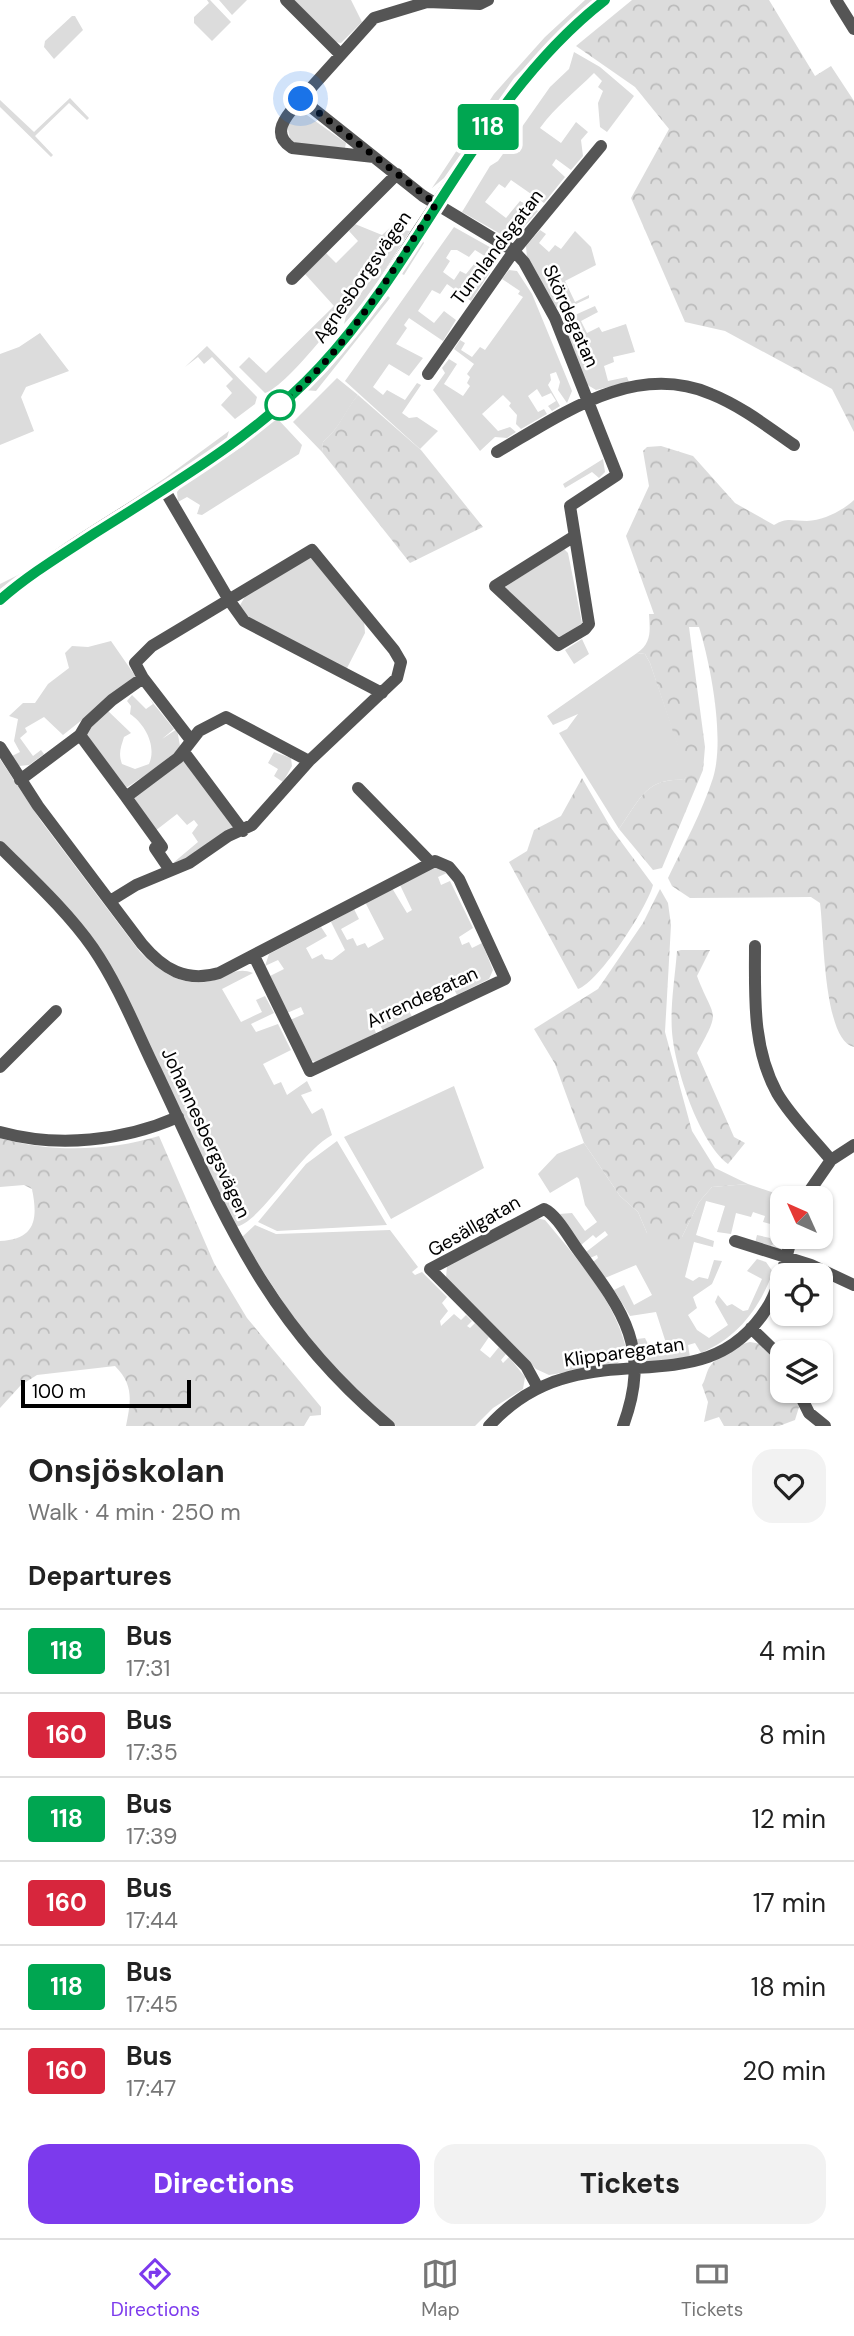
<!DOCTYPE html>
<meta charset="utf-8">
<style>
body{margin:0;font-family:"DM Sans",sans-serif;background:#f2f2f2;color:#222;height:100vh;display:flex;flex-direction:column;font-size:26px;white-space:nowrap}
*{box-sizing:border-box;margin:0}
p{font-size:23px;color:#767676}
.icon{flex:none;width:38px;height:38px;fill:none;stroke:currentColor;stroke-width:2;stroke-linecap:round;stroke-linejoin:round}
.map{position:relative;height:1426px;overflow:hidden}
.details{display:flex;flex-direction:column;background:#fff;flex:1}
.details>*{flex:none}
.badge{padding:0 14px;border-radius:5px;font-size:24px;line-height:46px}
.needle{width:46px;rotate:315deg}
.controls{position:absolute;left:770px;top:1186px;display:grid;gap:14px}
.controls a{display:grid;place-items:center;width:63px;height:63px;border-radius:14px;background:#fff;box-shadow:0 2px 5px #0004;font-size:35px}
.scale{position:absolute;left:21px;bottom:18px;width:170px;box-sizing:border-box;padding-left:7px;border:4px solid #000;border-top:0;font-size:19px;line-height:24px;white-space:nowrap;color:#000;-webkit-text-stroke:5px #fff;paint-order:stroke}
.you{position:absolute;width:35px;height:35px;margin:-18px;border:5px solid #fff;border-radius:50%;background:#1a73e8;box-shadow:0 0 0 10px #1a73e833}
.map>.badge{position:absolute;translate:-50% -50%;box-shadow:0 0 0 4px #fff}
h2{padding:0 28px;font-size:26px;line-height:63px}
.round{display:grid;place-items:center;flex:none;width:74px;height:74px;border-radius:21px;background:#f2f2f2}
.head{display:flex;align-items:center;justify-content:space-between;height:119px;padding:0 28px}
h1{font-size:33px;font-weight:700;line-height:52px}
.primary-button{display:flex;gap:14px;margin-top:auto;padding:14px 28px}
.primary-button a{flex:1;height:80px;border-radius:21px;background:#7c3aed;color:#fff;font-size:28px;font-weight:700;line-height:80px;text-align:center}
.primary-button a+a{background:#f2f2f2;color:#222}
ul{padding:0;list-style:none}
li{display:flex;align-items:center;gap:21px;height:84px;padding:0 28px;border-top:2px solid #e0e0e0}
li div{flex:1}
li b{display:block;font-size:26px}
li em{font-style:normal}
li .badge{min-width:77px;font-weight:700;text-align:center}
.menu{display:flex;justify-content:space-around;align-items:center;height:98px;border-top:2px solid #e0e0e0;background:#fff;font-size:19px;color:#767676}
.menu a{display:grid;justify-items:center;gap:4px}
.menu .selected{color:#7c3aed}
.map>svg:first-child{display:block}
.green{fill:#dcdcdc}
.forest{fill:url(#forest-crowns)}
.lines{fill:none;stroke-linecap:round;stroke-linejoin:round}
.minor{stroke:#555;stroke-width:12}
.line-casing{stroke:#fff;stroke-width:16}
.line{stroke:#00a651;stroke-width:10}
.walk{stroke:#000;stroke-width:7;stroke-dasharray:0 12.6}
.stop-dot{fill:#fff;stroke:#00a651;stroke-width:3.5}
.labels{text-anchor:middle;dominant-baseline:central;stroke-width:5;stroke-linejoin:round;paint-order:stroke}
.street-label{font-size:19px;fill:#000;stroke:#fff}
</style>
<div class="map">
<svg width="854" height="1426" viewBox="0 0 854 1426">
<defs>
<pattern id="forest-crowns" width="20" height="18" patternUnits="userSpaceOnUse" patternTransform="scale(1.75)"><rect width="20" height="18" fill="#dcdcdc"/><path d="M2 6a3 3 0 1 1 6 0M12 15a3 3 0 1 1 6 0" fill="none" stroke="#bbb"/></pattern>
</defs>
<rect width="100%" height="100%" fill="#fff"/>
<path class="green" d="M207,0H210L231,22L212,41L194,23V17L209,3Z
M219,0H247L232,15Z
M294,0H351L362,22L341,43L335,42Z
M585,0H593L514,78L444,178L432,188L494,94L545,37Z
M72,16H75L83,30L54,59L44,47L45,41Z
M574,52L600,67L634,96L607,132L600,127L598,103L603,91L598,87L602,81L594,73C575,92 556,106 540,128L561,143L576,122L588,132L581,140L583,156L571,170L556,159L552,165L565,177L544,203L511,180L505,188L499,184L485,202L506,218L520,201L538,211L516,236L506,237L462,212L490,166L498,161L550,87L569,69Z
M70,98L89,118L87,120L69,103L35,136L53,155L51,157L0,107V100L34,132Z
M304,113L346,143L345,148L297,144L290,139L287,125L296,114Z
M355,224L382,235L393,225L395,228C387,258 293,385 265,393L239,367L249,357L266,373L334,306L305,274L326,253L336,263L358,241L349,231Z
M454,227L495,250L496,263L475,250L469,257L457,250H451L446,258L450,261L443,272L454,280L460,271L466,274L475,263L490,272L471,301L447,284L440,294L432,290L418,311L434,323L444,311L456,320L443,341L409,318L404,325L407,328L396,344L423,358L409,376L389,364L373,387L383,395L387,390L405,400L417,383L421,385L402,413L409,418L417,417L438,431L420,449L345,381Z
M403,230L410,231L368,297L344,324L346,316Z
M540,230L546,234L539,243L549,252L555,245L561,249L575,231L591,247L596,265L565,281L575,302L589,295V298L563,310L555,307L527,258L526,246Z
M421,238L424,243L404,275L402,274L411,251Z
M509,270L517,271L532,294L572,391L567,403L558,390L560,382L556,372L550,374L551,380L548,385L560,406L552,411L548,406L556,401L551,393L542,397L537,389L528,396L538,412L544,409L547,414L521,429L516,424L517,415L509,406L511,403L503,395L482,414L498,431L510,427L516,432L507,438L495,437L480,451L433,390L445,373L442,368L449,359L457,364L444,384L463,396L470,386L467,383L470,377L467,374L474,364L454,349L460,340L465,343L461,350L472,357L480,347L485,350L523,297L518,294L520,291L502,279Z
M388,296L390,298L316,391L304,390L328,370Z
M595,306L598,312L581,321L587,333L599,327L602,332L626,324L635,352L613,357L614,362L604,366L608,381L627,377L629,382L596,390L586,384L563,324L566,319Z
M40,333L69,371L26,387L21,397L34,431L0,445V354L19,347Z
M207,346L257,397L255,404L235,419L221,405L232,393L226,386L233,379L212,357L204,364L198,357L185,367Z
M337,378L358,395C345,411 340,428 323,442L322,452L293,422Z
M275,416L302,445L299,454L202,515L197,514L200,505L187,497L178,502L177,492L181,487L243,446Z
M229,431L226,441L0,589V584L24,572L165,478Z
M603,459L605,472L599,478L592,472L565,488L563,484Z
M564,549L568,553L582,623L559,640L505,587Z
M310,557L364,620L365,633L346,670L252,624L239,607L250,588Z
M582,639L589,654L574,664L565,650Z
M111,641L136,677L63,735L44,717L25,728L27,732L20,738L33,756L41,750L44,754L29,765L19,766L12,756L20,752L14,741L18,719L9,716L23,703H35L48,684L69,668L65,653L72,646L88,647Z
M637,653L645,654L650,663L688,774L684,780C645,778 640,800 619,829L559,733L567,729L578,714L553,725L547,716Z
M132,695L146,709L153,704L149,698L174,729L162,739L177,729L180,746L174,756L126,788L83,730L107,710L131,733L124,737C121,747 118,753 122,764L135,769L149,764C157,746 145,724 130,714L131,706L127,701Z
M274,752L291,758L292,766L283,782L274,776L278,769L268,763Z
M0,759L41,821L140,952C162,974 189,992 222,977C233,972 241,968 253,973L222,989L241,1022L262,1012L256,1000L265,996L274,1013L251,1024L256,1032L278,1024L291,1050L263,1064L274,1085L281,1082L287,1095L307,1081L312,1091L301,1095L312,1114L322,1108L324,1111L332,1135C299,1153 260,1224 235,1227L124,995L62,904L0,841Z
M185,761L233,826L194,855L173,863L198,842L192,833L198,825L194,820L187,825L177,814L155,831L133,796L175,762Z
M434,866L447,873L438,877L441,885L450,881L473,928L459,937L462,945L469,942L472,948L482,943L493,970L489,979L457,995L452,985L423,1002L420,998L411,1005L408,998L404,1000L412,1017L383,1031L372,1008L366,1010L376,1033L318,1063L307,1059L290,1020L304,1014L301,1007L287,1013L270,976L284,969L278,960L265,966L269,954L321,927L327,936L306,948L312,959L322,954L325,959L332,960L345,950L331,922L354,909L359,919L341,929L347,940L353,938L357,946L365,943L368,948L384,939L365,902L392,888L407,913L412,910L400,885Z
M454,1086L484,1168L391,1219L344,1137Z
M337,1141L387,1225L277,1231L258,1222L306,1164Z
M584,1143L620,1196L638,1212L647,1233L682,1237L699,1202L712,1187L748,1184L792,1199H782L783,1237L769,1247L755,1243L757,1235L770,1238L774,1225L763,1222L765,1216L753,1212L751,1217L736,1213L731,1234L717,1232L725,1206L706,1201L696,1235L714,1241L713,1247L694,1242L685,1277L693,1281L699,1277L708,1279L714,1260L722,1261L712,1284L693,1297L697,1308L688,1315L697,1330L709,1338L728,1325L715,1302L718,1295L727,1306L732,1304L743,1311L748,1310L762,1279L747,1271L757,1259L766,1262L773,1272C759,1309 738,1337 701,1353L695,1343L688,1345L690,1357L648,1363L638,1353L637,1339L645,1338L650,1348L666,1343L656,1312L630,1316L614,1290L624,1285L634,1305L652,1295L636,1265L605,1278L593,1262L598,1258L597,1255L590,1258L586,1252L608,1235L605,1231L596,1238L593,1235L581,1245L559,1214L572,1213L585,1231L597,1222L585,1205L579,1179L577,1177L550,1193L538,1174L557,1154Z
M535,1218L545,1220C577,1259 617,1302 627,1353L617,1364L549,1375L536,1369L446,1278L447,1266Z
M255,1225L276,1234L390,1230L418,1267L412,1272L415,1275L422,1272L447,1297L442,1303L448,1311L440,1321L441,1326L454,1314L461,1320L466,1315L472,1321L467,1326L470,1328L475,1323L489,1337L480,1350L490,1358L499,1347L506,1354L501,1360L503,1363L509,1357L525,1377L523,1389L493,1408L475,1426H396L354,1389L299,1326L241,1238Z"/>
<path class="forest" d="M632,0H769L815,76L831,66L854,101V432L832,389L725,331L685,322L631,198L669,129L635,87L576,46Z
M358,395L421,450L483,527L410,563L322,452L323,442C340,428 344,411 358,395Z
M661,446L693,456L735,503L774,525C787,517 792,521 807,521C824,520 842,511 854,500V1047C823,1041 824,931 820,903L811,897L690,898L672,886L668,878C684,845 702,812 713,778C725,739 711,666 699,627H689L705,747L703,770L662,868L653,870L619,829C640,800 645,778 684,780L687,774L650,663L645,654L637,653C652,643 650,630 649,614H654L626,536L649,486L643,451L647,447Z
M582,778L611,828L653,885C647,908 599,982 578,989L509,862L527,851L534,830L561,816Z
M660,889L668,903L671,925L665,1032L692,1131L715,1168L748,1184L712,1187L699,1202L682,1237L675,1243H662L647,1233L638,1212L620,1196L584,1143L555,1064L534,1029L598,989L643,923Z
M681,950H710L697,976C714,1021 722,1007 697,1053L734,1137L745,1143L728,1164C699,1142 675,1069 672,1032C670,1005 675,978 677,951Z
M159,1136L214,1263L247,1318L321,1407V1415L310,1416L304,1426H126C131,1401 134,1385 115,1366L37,1375L21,1385L0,1408V1241C36,1239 38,1219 32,1189L24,1185L0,1187V1138C50,1153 110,1151 159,1136Z
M750,1342L761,1344L782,1369V1391H792L799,1407L795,1420L779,1426H724L719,1417L704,1422L708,1402L702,1385C706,1379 706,1371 711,1365C718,1356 739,1344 750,1342Z"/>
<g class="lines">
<path class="minor" d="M286,0L340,54
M488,0L480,4L427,2L374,18L301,99L423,196L514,251L524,262L555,318L617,475L570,506L589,624L585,629L558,645L495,586L573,537
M836,0L854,29
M301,99C289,113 268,133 292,148L374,157
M292,279L397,174
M428,374L514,251L601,146
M497,452C561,415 634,361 711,394C741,406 768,427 794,445
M164,489L229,600L244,621L382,693
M0,600C100,513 229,466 320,367C358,327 387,280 416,234C472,149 525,65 605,0
M143,678L190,739
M80,735L126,797L178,758L199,731L226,717L309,761
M0,747L38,806L142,944C163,969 186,983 219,973L435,861L449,867L459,879L505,979L310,1071L254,956
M184,752L243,831
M20,780L80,735L87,723L112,700L143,678L135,663L152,646L312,550L394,650L401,662L397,678L309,761L252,825L228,836L189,863L136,885L110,901
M358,788L430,862
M126,797L162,847
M0,847C32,879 67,911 93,948C119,986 136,1030 156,1071C223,1213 264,1322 389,1426
M155,848L170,870
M755,946C755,996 752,1047 777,1093C791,1117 813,1138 831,1160
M0,1067L56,1011
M0,1132C58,1148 123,1141 178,1117
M804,1199L831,1160L854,1145
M735,1241L811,1265L854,1285
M751,1328L782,1358
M538,1388L526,1366L430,1269L544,1209C557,1215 569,1238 578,1250C623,1311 652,1348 623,1426
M798,1391L809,1413L825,1426
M489,1426C511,1402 537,1385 569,1377C643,1357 718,1386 767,1308C780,1287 785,1260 792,1237"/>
</g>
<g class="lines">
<g class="line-casing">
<path id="line" d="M0,600C28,575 63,554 95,533C174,483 256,436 320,367C426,253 479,98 605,0"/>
</g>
<use href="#line" class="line"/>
<path class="walk" d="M280,405C346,352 390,274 436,204L301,99"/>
</g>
<circle class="stop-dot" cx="280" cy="405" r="14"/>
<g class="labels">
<g class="street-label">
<text transform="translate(497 247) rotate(-53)">Tunnlandsgatan</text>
<text transform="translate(362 277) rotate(-55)">Agnesborgsvägen</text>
<text transform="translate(571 316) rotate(66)">Skördegatan</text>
<text transform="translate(422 997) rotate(-25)">Arrendegatan</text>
<text transform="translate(206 1133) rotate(65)">Johannesbergsvägen</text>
<text transform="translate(474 1226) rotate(-30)">Gesällgatan</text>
<text transform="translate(624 1352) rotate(-8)">Klipparegatan</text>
</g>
</g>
</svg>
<div class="controls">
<a><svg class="needle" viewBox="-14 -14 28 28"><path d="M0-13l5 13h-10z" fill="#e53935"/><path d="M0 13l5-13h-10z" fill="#767676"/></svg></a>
<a><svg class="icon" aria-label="locate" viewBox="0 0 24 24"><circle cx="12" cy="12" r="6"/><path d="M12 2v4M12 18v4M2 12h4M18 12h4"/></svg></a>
<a><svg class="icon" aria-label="layers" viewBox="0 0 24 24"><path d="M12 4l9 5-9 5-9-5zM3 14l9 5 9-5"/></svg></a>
</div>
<div class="scale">100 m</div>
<div class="you" style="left:301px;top:99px"></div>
<b class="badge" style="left:488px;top:127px;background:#00a651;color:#fff">118</b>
</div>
<section class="details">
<div class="head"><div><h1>Onsjöskolan</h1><p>Walk · 4 min · 250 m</p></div><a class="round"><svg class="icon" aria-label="heart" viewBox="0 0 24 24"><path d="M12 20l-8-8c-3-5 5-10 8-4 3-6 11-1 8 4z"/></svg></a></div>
<h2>Departures</h2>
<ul>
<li><span class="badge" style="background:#00a651;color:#fff">118</span><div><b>Bus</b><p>17:31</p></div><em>4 min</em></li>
<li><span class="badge" style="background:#d7263d;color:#fff">160</span><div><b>Bus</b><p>17:35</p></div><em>8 min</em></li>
<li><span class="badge" style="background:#00a651;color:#fff">118</span><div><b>Bus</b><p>17:39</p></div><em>12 min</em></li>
<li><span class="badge" style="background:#d7263d;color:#fff">160</span><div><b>Bus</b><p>17:44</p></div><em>17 min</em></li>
<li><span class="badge" style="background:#00a651;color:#fff">118</span><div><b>Bus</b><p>17:45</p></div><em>18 min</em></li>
<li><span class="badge" style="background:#d7263d;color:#fff">160</span><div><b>Bus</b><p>17:47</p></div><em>20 min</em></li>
</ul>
<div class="primary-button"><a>Directions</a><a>Tickets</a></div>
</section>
<nav class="menu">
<a class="selected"><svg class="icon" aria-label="directions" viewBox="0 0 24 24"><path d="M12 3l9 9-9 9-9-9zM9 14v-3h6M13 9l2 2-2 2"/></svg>Directions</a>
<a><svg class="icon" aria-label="map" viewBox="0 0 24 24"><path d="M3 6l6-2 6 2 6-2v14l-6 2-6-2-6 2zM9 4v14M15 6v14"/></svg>Map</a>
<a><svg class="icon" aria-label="tickets" viewBox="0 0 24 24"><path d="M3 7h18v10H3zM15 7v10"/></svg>Tickets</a>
</nav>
